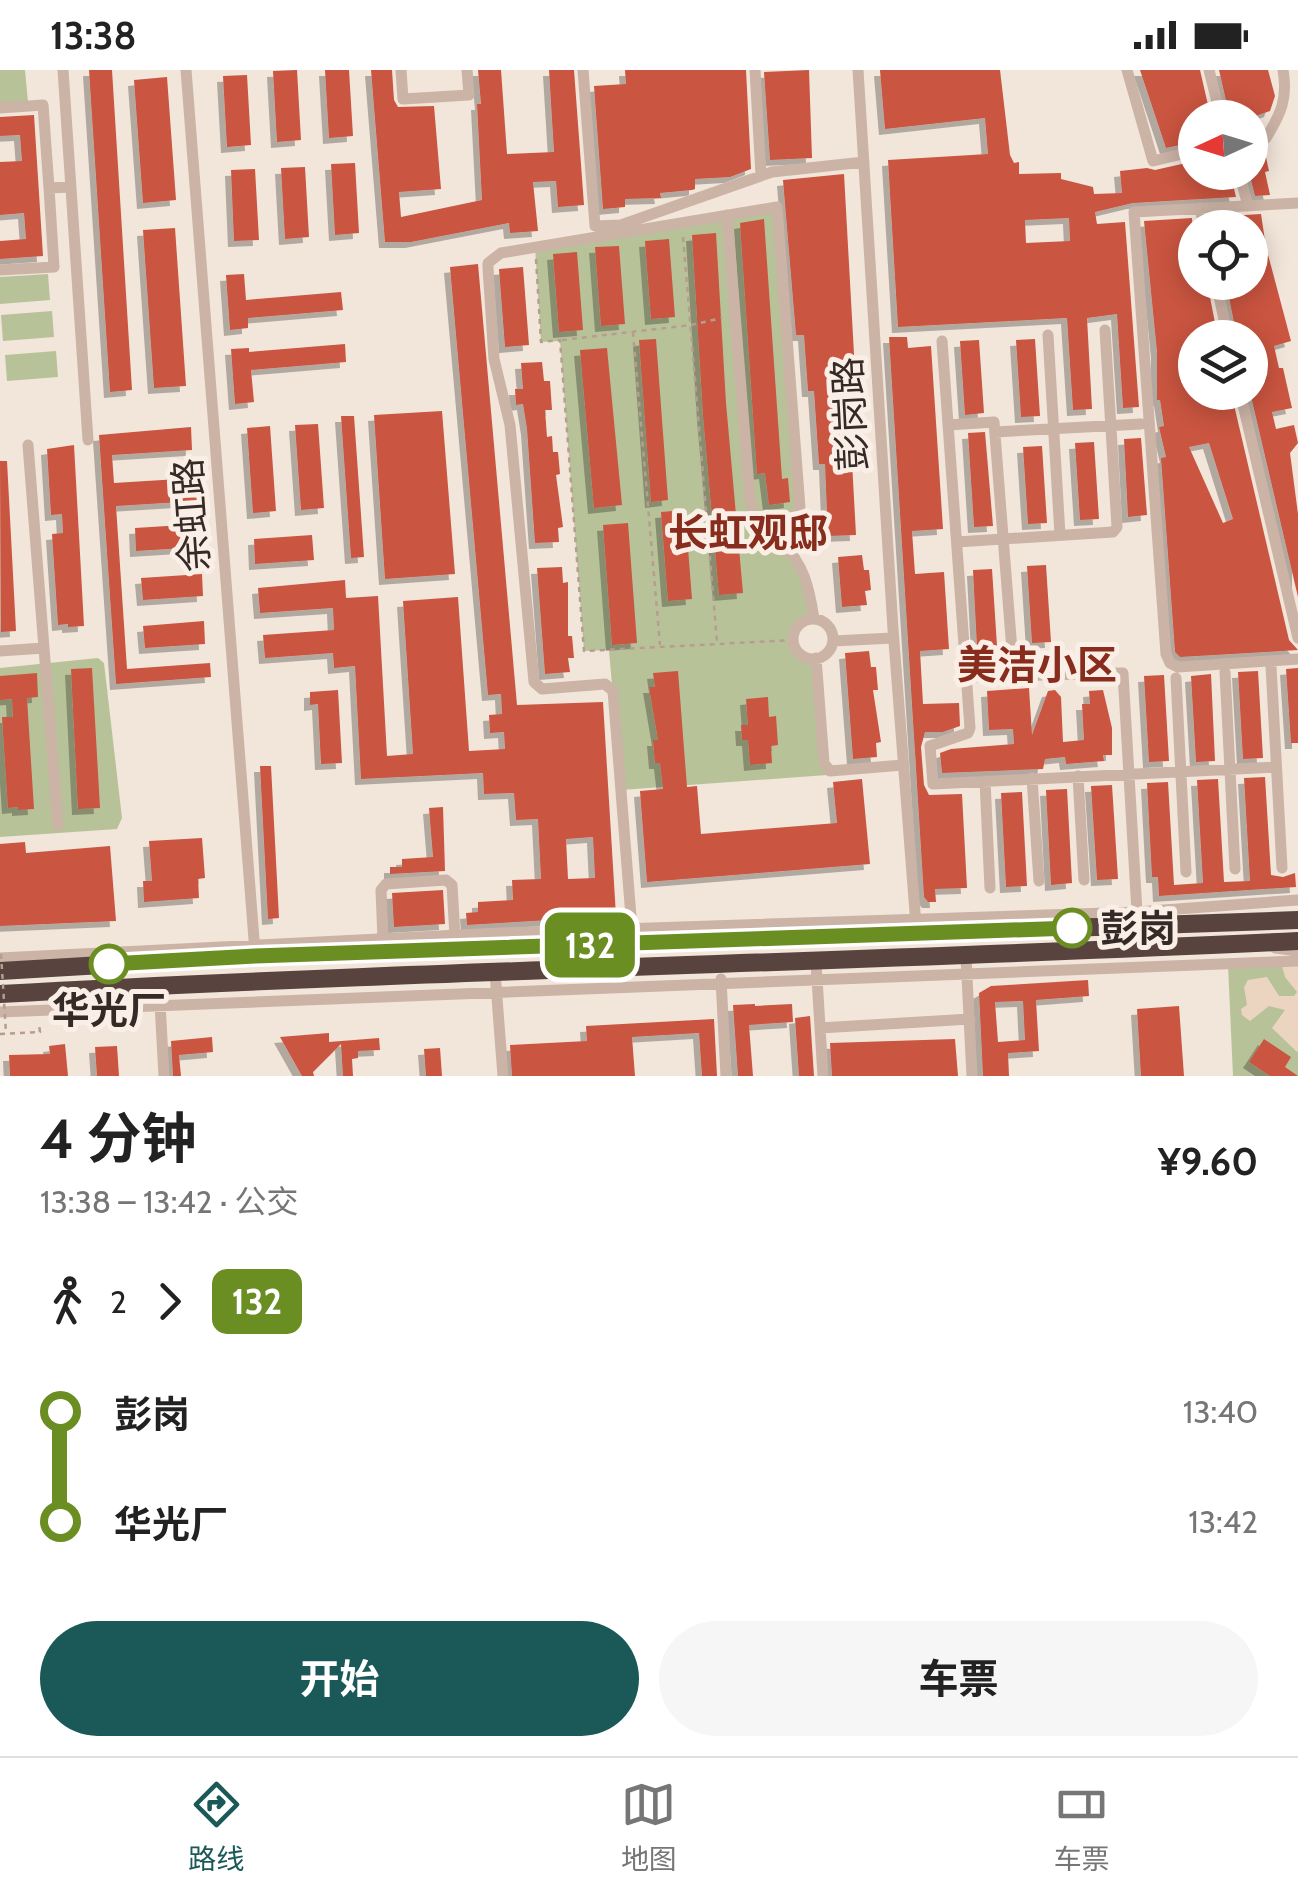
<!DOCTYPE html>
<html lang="zh">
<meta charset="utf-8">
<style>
body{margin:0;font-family:Cabin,"Noto Sans SC",sans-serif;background:#f6f6f6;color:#222;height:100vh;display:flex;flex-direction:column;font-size:38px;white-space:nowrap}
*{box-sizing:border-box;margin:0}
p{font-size:32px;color:#767676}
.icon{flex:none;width:55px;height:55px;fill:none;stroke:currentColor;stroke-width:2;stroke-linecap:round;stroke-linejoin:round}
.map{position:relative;height:1006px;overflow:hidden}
.panel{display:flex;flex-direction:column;background:#fff;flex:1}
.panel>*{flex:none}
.badge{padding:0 20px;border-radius:15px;font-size:35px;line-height:65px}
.needle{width:65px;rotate:266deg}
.fabs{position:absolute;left:1178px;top:30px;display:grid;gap:20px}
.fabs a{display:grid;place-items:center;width:90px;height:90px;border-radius:50%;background:#fff;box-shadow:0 5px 25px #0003;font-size:50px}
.map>.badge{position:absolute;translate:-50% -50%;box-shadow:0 0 0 5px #fff}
.legs{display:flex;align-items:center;gap:15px;height:110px;padding:0 40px;font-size:32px}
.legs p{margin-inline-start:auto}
.overview{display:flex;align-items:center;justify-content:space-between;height:170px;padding:0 40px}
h1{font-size:55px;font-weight:700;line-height:75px}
.cta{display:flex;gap:20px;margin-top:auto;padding:20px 40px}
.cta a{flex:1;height:115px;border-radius:60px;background:#1b5958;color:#fff;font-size:40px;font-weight:700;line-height:115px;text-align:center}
.cta a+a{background:#f6f6f6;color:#222}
ul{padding:0 40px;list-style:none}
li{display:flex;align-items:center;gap:35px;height:110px;font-size:38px}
li i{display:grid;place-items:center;width:15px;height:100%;margin:0 12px;background:currentColor}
li i::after{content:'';width:25px;height:25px;margin:-12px;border:8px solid;border-radius:50%;background:#fff}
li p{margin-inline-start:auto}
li:first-child i{background:linear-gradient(#0000 50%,currentColor 0)}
li:last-child i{background:linear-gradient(currentColor 50%,#0000 0)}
.status{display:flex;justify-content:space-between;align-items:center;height:70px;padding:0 50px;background:#fff;direction:ltr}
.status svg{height:28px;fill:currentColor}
.tabs{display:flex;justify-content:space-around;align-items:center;height:140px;border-top:2px solid #e0e0e0;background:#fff;font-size:28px;color:#767676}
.tabs a{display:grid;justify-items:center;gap:5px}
.tabs .current{color:#1b5958}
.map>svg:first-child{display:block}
.green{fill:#b8c299}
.plaza{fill:#ebd4c0}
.building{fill:#ca5540;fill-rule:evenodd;filter:url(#shadow)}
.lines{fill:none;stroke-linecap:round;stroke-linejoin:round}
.path{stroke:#b79d90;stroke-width:2.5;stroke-dasharray:5 5;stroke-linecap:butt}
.minor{stroke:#cbb3a5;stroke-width:11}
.highway{stroke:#58433e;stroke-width:18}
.path-bridge{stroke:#b79d90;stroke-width:2.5;stroke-dasharray:5 5;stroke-linecap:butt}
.line-1-casing{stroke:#fff;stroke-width:22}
.line-1{stroke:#6b8e23;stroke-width:15}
.stop-1-dot{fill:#fff;stroke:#6b8e23;stroke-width:5}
.labels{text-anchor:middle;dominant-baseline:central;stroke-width:10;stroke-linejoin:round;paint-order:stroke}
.street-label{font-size:38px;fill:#362a27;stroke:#faefe6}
.stop-label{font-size:38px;font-weight:bold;fill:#362a27;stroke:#faefe6;text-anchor:start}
.neighbourhood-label{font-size:40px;font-weight:bold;fill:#882d1d;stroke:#faefe6}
</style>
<div class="status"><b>13:38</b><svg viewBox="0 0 49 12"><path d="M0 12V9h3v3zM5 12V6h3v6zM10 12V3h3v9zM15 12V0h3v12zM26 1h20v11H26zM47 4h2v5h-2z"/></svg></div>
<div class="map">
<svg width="1298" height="1006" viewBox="0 0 1298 1006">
<defs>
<filter id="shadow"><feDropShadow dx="-6" dy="6" stdDeviation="0" flood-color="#0004"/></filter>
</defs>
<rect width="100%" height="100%" fill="#f2e5da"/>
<path class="green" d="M0,0H25L28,32L0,34Z
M777,137L800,438L781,471L794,485L814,549L797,557L794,570L803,586L816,588L827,705L621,720L609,580L584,581L560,271L541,272L535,177Z
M48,204L50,230L0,234V207Z
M52,241L54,267L3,271L1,245Z
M56,281L58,307L7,311L5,285Z
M98,588L104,593L122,748L117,759L0,767V598Z
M1298,891V1006H1233L1228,895Z"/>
<path class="plaza" d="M1298,891V981L1297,982L1272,958L1285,940L1269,936L1250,951L1242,945L1241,939L1247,935L1244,917L1248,910L1267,907L1279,926H1294L1297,922L1285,907L1281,892Z"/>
<path class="building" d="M89,0H112L132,320L110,322Z
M297,0L301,70L277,72L273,1Z
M325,0H349L353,66L329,68Z
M371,0H392L394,30L398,37L434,36L441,119L399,122L401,147L482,130L477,34H481L478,0H501L507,84L554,82L549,0H574L584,135L558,137L556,111L533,112L538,161L510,163L509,153L411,172H385Z
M625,0H746L751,99L730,107L695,109V119L692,120L660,123L661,128L625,129V137L603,139L594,16L626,14Z
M809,0L812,88L770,90L764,2Z
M880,0H1000L1010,85L1014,93L1019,92V104L1061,103V109L1093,117L1094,124L1122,123L1120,101L1147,98L1155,100L1195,91V102H1230L1236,127L1133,133L1095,142L1097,154L1125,152L1139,337L1123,338L1117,244L1087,248L1092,339L1073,340L1067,248L898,257L888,90L988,84L985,48L885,59ZM1069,148L1070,171L1026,173L1025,150Z
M1140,0H1200L1211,48H1195V72L1166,78Z
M1219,0H1268L1275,26L1270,41L1250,48H1230Z
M247,5L251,75L227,77L223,6Z
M167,7L176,130L143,133L134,10Z
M34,45L43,186L0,189V171L26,169L24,143L0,145V92L22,91L20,65L0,66V47Z
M1264,78L1269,101L1265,102L1270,125L1255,126L1249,102L1250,80Z
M355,93L359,163L335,165L331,94Z
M305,97L309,167L285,169L281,98Z
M255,99L259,170L234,171L231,100Z
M844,104L860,392H852L856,465L828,466L825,394H819L814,321H808L804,265H796L783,110Z
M1261,144L1266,177L1291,271L1274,276L1279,298H1283L1292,338L1272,342L1276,359L1294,355L1298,373L1290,383L1298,444V527L1250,322V304L1259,303L1255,281L1250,282V268H1237L1226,212H1250V158H1213L1211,147Z
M1192,148L1195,212H1207L1218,268H1195V322H1231L1289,570L1298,580L1180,587L1175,582L1161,388L1166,387L1159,357L1164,356L1160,330H1157V282L1144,151ZM1209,373L1233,449L1223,453L1189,377Z
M764,149L782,409L788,408L790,432L769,435L765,403L757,404L740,153Z
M175,158L186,316L154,318L143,160Z
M716,163L726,333L743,523L719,525L703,345L692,165Z
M669,169L675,247L651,249L645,171Z
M619,176L625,254L601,256L595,177Z
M577,182L583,260L559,262L553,184Z
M478,194L517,635L603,632L616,846L467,855L466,843L478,842V832L513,830L512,810L541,809L538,749L516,750L514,723L484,724L483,703L361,709L355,596L334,598L333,583L265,588L263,565L334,560L333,538L260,543L258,518L345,510L346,528L378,526L387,686L413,684L403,531L458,527L469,681L505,679L504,662L490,663L489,645L502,644L501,624L488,625L450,197ZM593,767L595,808L568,809L566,769Z
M523,197L529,275L505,277L499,199Z
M244,204L246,230L341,222L343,240L248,248V258L230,260L226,205Z
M889,267H907L908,278L931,276L943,459L912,461L915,504L944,502L949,579L920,581L923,634L959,633L960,656L943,662H925L921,677L924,715L929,725L962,724L967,818L935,819L936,832H928L924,827Z
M656,269L668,430L651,432L639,270Z
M1035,269L1040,346L1021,347L1016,270Z
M979,270L984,343L965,345L960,271Z
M345,274L346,292L251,300L254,332L235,334L231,279L249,278V282Z
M607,278L622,435L594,438L580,280Z
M542,292L544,311H550L552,340H545L547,367L552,366L553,382H558L560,404L556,405L563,457L558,458L559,472L535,473L527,359L523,334L516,335L515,319H523L521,293Z
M442,341L455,504L385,509L374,345Z
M341,346H354L364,487L351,488Z
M318,354L324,438L301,440L295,355Z
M270,356L276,441L253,443L247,358Z
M191,357L192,380L112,385L114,413L195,408L197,431L116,436L127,599L210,593L211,607L116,614L99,365Z
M985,362L993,456L974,457L968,363Z
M1141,368L1147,445L1128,447L1124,369Z
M1094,372L1099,449L1080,450L1075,373Z
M74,375L84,556L68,557V554L58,555L52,464L63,463L62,444L51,445L47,379Z
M1042,376L1047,453L1028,454L1023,377Z
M0,391H7L16,561L1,562Z
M685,440L692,529L668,531L661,442Z
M628,453L637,573L612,575L603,455Z
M199,454L200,477L136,481L135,458Z
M312,465L314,490L255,494L254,469Z
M862,485L864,500H869L871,520L865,521L867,535L842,537L838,487Z
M1046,495L1051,572L1032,573L1027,496Z
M562,497L563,513L568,512V566H572L574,588H568L570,602L545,604L537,498Z
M992,499L997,576L977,577L973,500Z
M202,504L203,526L143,530L141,508Z
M204,551L205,574L145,578L143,556Z
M869,581L871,597H876L878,620H873L881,672L876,673L877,687L853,689L845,583Z
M92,598L100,738L78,739L71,599Z
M1298,598V673H1291L1286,599Z
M678,601L687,717L697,716L701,764L837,753L833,712L862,709L870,794L647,812L640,721L663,719L660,693H655L653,670H658L649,617H655L653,603Z
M1258,601L1263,688L1243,689L1238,602Z
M37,603L38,627L27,628L34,739L18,740V737L8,738L2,647H13L12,629L0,630V606Z
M1211,604L1215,691L1196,692L1191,606Z
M1164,605L1169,691L1149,692L1144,606Z
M1029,618L1032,665L1048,621L1055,620L1061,627L1063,672L1084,670L1082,634H1090L1089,621L1103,620L1112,658V685H1103L1104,691L1066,694L1065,687L1045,689L1043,699L942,703L940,683L951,679L1014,674L1013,659L989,660L987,621Z
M338,620L342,693L321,694L318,634L310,635V622Z
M768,627L769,647L776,646L778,675L771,676L772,693L750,695L748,670H742L741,655H748L746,629Z
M260,696H271L279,848L268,849Z
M1265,707L1271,805L1283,807L1295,803L1296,817L1159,826L1158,807H1152L1147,713L1168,712L1174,815L1203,813L1197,710L1218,709L1224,812L1250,811L1244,708Z
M1112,715L1118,809L1097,810L1091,716Z
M1067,719L1072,813L1051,815L1046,720Z
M1022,722L1027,816L1006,817L1001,723Z
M443,737L445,801L390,804V797H402V789L433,787L429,738Z
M202,768L205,808L198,809L199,828L144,832L143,811H152L149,771Z
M25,772L26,783L110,776L116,851L0,856V774Z
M443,820L445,854L394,857L392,823Z
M1088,910L1089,926L1036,930L1039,981L1008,983L1009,1006H983L979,923L991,916ZM1023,931L1025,970L998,972L995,932Z
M755,934V936L792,934L793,952L749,955L753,1006H738L733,935Z
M1179,936L1184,1006H1141L1137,939Z
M810,946L814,1006H799L795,948Z
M714,949L717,1006H702L699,963L632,967L635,1006H512L510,975L587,971L586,956Z
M329,963V972L379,968L380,980L358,981V988L352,989L353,1006H343L341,974L313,1002L314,1006H302L280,967Z
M212,967L213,982L179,985L181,1006H173L171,971Z
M955,969L958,1006H832L830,973Z
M1264,969L1291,987L1285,997L1298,1006H1270L1249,992Z
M65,974L68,1006H10L9,985L50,984L49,976Z
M117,976L119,1006H97L95,977Z
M440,978L442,1006H426L424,979Z"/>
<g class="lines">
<path class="path" d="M683,167L717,572
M536,189L541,272L560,270L584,581L794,570
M633,262L660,575
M562,270L691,255L722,248
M0,964L40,962L39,954"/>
<path class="minor" d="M63,0L88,370
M186,0L255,882
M401,0L403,29L469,25L467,0
M583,0L595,156L621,155L772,102L864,92
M755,0L761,105
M858,0L893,559L916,855
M1127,0L1153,91L1195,81
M1209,0L1221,48
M0,38L43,35L49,118L71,117
M1250,71L1266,68C1281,44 1288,28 1283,0
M1239,102L1248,136
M1298,133L1134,142L1166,584L1170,593L1178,597L1298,589
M1200,138L1204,158
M727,145L750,429C754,451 763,458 781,471
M0,200L54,197L49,118
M1216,212L1228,268
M1048,265L1060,465
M942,271L970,658L968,663L930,676L933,714L1276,697
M1240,322L1298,568
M948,355L994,352L1014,606
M995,362L1141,354
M957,472L1113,462L1117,457L1105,260
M793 569a20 20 0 1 1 40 0a20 20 0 1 1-40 0Z
M833,571L893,568
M44,578L58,755
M0,581L44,578L28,375
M816,588L824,693L830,701L903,695
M1271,596L1282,798
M1225,602L1235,799
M967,607L1123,603L1137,842
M1176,608L1186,802
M1078,706L1084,810
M1032,708L1039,811
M985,711L990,818
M632,859L613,621L605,614L542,619L534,612L510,355L494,289L488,198V193L501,183L777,137L800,438L781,471C804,495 809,516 814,549
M383,869L381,820L386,814L446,810L452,815L455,866
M1275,878L1298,881
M966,887L972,1006
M0,888L499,863L1137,842L1298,830
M816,892L823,1006
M495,902L503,1006
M721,909L726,1006
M159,915L164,1006
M0,942L1298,891
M820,958L970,949"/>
<path class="highway" d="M0,901L255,886L1298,850
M0,924C432,900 865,892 1298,871"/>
<path class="path-bridge" d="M1,884L6,963"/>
</g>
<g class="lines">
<g class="line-1-casing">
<path id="line-1" d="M109,894L255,886L1072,858"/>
</g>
<use href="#line-1" class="line-1"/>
</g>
<g class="stop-1-dot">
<circle cx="1072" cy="858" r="18"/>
<circle cx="109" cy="894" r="18"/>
</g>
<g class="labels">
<g class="street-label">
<text transform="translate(850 344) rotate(-93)">彭岗路</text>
<text transform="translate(191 445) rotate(-94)">余虹路</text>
</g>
<g class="stop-label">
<text x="1100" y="858">彭岗</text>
<text x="109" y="940" text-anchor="middle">华光厂</text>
</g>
<g class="neighbourhood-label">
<text x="748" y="462">长虹观邸</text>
<text x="1037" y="594">美洁小区</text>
</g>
</g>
</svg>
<div class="fabs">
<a><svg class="needle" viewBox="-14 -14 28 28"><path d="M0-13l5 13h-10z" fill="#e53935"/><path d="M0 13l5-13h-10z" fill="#767676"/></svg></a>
<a><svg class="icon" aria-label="locate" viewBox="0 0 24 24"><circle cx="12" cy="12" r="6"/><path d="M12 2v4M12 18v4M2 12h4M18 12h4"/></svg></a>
<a><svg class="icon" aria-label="layers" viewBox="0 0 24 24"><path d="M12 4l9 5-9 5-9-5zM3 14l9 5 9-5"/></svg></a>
</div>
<b class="badge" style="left:590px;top:875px;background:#6b8e23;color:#fff">132</b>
</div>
<section class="panel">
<div class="overview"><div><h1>4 分钟</h1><p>13:38 – 13:42 · 公交</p></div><b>¥9.60</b></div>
<div class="legs"><svg class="icon" aria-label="walk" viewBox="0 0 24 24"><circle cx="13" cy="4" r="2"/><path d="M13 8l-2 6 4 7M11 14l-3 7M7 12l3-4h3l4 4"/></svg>2<svg class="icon" aria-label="forward" viewBox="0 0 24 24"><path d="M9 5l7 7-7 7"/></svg><b class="badge" style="background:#6b8e23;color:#fff">132</b></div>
<ul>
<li><i style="color:#6b8e23"></i><b>彭岗</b><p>13:40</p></li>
<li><i style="color:#6b8e23"></i><b>华光厂</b><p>13:42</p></li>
</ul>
<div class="cta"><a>开始</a><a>车票</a></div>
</section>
<nav class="tabs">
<a class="current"><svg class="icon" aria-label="directions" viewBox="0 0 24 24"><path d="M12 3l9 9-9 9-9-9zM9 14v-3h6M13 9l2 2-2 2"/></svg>路线</a>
<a><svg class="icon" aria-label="map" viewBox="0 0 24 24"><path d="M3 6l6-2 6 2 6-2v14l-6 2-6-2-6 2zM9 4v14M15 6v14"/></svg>地图</a>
<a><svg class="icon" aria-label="tickets" viewBox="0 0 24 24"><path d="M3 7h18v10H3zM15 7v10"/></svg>车票</a>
</nav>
